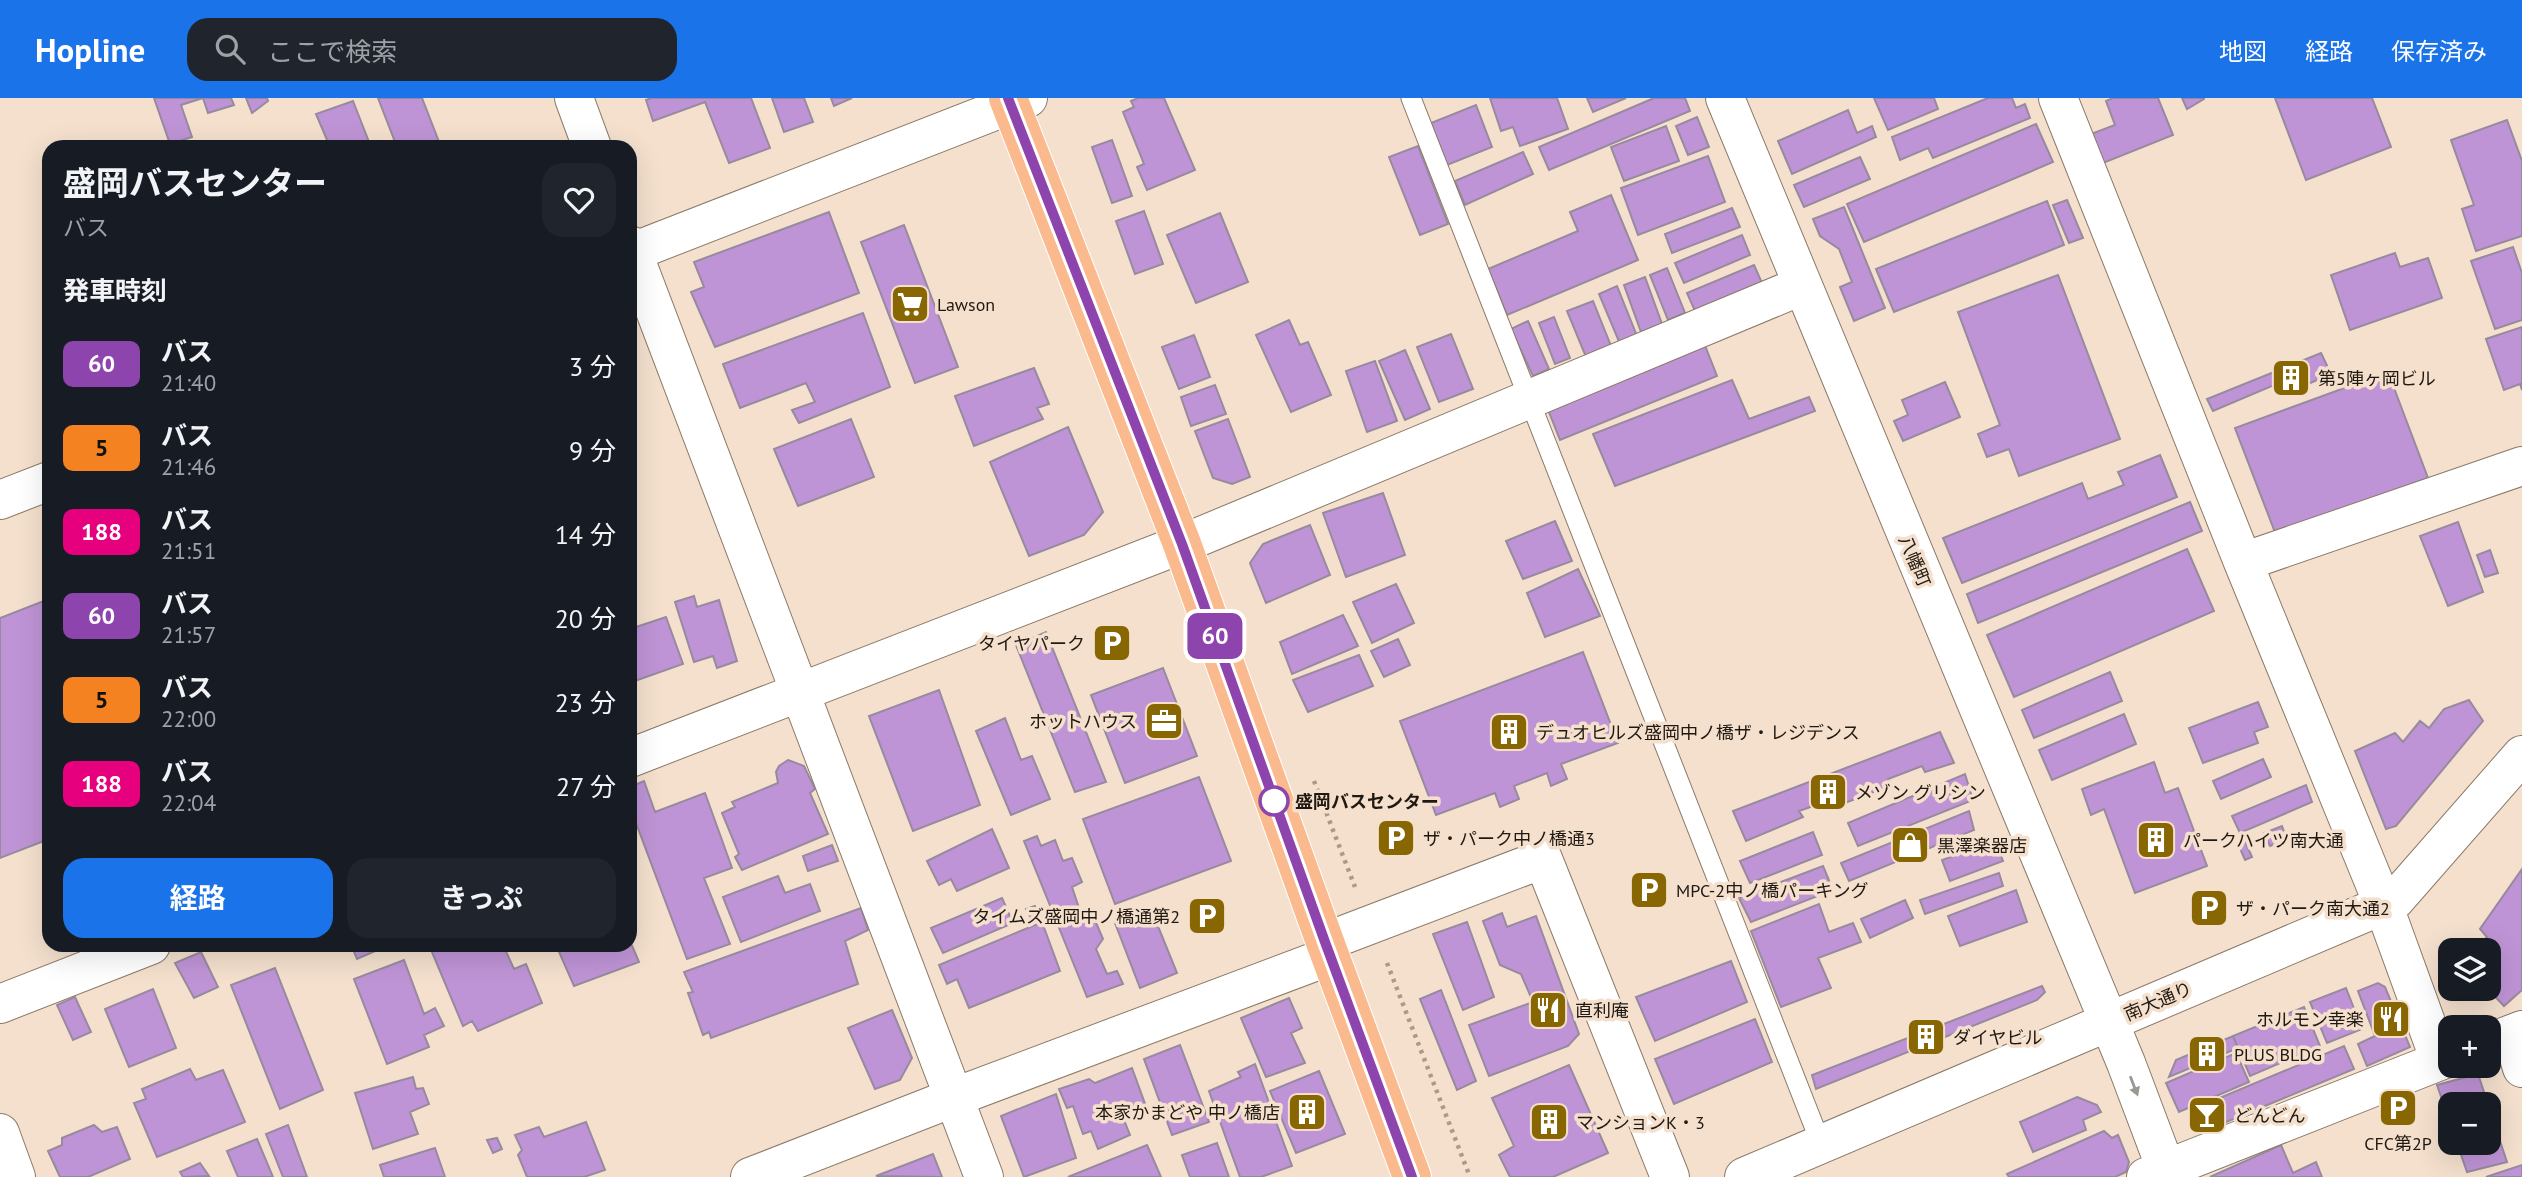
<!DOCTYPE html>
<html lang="ja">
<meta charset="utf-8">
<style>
body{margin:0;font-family:"PT Sans","Noto Sans JP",sans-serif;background:#20242c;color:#f1f3f6;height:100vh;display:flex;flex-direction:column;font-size:26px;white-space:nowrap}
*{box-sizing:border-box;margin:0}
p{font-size:23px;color:#9ea1a6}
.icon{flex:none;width:38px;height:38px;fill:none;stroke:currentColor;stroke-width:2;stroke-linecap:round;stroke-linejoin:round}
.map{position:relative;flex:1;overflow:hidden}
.side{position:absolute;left:42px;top:42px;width:595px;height:812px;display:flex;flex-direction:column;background:#171b24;border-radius:21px;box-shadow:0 7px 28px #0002}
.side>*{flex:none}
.badge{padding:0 14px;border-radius:10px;font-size:24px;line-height:46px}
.controls{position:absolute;left:2438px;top:840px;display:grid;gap:14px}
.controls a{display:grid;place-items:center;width:63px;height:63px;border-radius:14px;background:#171b24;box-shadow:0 7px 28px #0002;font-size:35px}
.map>.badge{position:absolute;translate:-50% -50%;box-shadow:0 0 0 4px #fff}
h2{padding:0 21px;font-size:26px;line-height:63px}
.round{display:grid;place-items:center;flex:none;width:74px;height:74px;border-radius:21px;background:#20242c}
.summary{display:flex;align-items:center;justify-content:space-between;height:119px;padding:0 21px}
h1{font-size:33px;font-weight:700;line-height:52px}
.cta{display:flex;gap:14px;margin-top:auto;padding:14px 21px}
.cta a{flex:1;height:80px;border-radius:21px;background:#1a73e8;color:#fff;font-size:28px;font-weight:700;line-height:80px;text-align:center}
.cta a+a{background:#20242c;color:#f1f3f6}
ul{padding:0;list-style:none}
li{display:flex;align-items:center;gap:21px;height:84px;padding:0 21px}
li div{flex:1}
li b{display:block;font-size:26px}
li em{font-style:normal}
li .badge{min-width:77px;font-weight:700;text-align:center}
header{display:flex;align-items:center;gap:42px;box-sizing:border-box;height:98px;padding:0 35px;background:#1a73e8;color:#fff}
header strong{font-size:33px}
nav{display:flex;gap:38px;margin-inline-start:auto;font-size:24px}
.search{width:490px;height:63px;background:#20242c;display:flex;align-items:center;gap:18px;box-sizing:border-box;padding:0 24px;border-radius:21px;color:#9ea1a6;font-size:26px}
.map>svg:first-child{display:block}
.building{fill:#bf94d6;stroke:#978a9f;stroke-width:2}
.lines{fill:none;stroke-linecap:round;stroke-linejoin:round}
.service-casing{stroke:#8b7967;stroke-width:21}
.minor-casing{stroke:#8b7967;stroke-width:40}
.tertiary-casing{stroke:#8b7967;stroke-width:40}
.trunk-casing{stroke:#fff;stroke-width:40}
.path{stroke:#a99a8b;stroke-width:4.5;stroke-dasharray:3.5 5;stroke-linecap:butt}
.service{stroke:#fff;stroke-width:19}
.minor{stroke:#fff;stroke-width:38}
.tertiary{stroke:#fff;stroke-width:38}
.trunk{stroke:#faba8e;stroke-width:38}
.oneway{fill:#9b9894}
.line-casing{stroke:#fff;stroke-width:16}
.line{stroke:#8e44ad;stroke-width:10}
.stop-dot{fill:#fff;stroke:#8e44ad;stroke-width:3.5}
.labels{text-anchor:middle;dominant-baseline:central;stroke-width:7;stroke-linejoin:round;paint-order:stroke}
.poi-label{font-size:18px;fill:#201912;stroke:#f4e0cd;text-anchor:start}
.street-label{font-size:18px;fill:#201912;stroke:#f4e0cd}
.stop-label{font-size:18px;font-weight:bold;fill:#201912;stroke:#f4e0cd;text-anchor:start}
</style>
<header>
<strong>Hopline</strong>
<div class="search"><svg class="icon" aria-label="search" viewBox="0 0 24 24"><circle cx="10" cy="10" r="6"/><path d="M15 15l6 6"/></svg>ここで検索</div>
<nav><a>地図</a><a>経路</a><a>保存済み</a></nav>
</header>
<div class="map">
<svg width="2522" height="1079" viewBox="0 0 2522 1079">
<rect width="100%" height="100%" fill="#f4e0cd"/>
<path class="building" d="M154,0H231L234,7L208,15L203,0L181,7L192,39L170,46Z
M246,0H267L268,3L252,15Z
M378,0H422L441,49H397Z
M652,0H751L770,50L729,65L705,4L653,23L646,2Z
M772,0H804L813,24L784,34Z
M831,0H852L834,8Z
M1138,0H1164L1195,72L1147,92L1137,69L1144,66L1123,14L1134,9L1131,3Z
M1490,0H1557L1568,31L1520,48L1513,29L1501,33Z
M1587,0H1626L1593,14Z
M1654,0H1685L1690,13L1549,72L1539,49Z
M1874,0H1934L1938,11L1888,32Z
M1988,0H2012L2016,10L2025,6L2030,20L1933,60L1928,50L1900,62L1892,39Z
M2113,0H2158L2173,37L2103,65L2091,36L2115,27L2106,3Z
M2182,0H2204V1L2187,11Z
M2275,0H2372L2391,49L2306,82Z
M353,3L371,49H330L316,16Z
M1476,7L1492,49L1447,67L1431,25Z
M1848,12L1857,35L1872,28L1876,39L1792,76L1778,43Z
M1697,19L1709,49L1688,57L1676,28Z
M2507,22L2522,63V138L2476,153L2462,111L2474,107L2451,42Z
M2036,26L2053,64L1864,144L1847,106Z
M1666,28L1679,63L1624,83L1611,49Z
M1112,42L1132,98L1112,105L1092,49Z
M1418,48L1448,126L1420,137L1389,59Z
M1523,54L1533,76L1465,107L1455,83Z
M1708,58L1725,104L1638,137L1621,90Z
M1860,59L1870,81L1804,109L1794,87Z
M1611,97L1638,162L1507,217L1488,171L1578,133L1570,114Z
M2067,102L2083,140L2069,145L2053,107Z
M2047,103L2064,147L1894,214L1876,171Z
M1844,109L1885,210L1854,223L1840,189L1852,184L1839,151L1820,138L1813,121Z
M1732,110L1740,129L1672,155L1665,136Z
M1144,113L1163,166L1135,176L1116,123Z
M829,114L859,195L715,249L691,194L704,189L694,164Z
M1220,115L1248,184L1196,205L1167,137Z
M904,127L958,269L915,285L861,144Z
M1742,137L1750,157L1684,185L1675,165Z
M2513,149L2522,175V222L2495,231L2471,163Z
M2395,155L2400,169L2428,160L2442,200L2350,232L2331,177Z
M1754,167L1762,185L1695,213L1687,195Z
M1667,170L1685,215L1668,222L1650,177Z
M2058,177L2120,341L2019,378L2009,351L1987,359L1978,336L2000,327L1958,214Z
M1645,179L1662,226L1641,234L1624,187Z
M1617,188L1637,238L1620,246L1599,196Z
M1593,203L1611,248L1586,259L1567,213Z
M863,215L890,289L799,325L792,312L815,304L806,285L740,310L723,266Z
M1554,219L1570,260L1555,266L1539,225Z
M1289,222L1300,247L1308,244L1331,297L1291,314L1256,237Z
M1528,223L1549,271L1533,278L1511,231Z
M2522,229V292L2520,286L2504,292L2486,241Z
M1451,236L1473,291L1439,304L1417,249Z
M1194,237L1210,279L1179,291L1162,249Z
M1704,245L1717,278L1560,342L1547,309Z
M1405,252L1430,311L1405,322L1379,263Z
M2321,255L2331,276L2285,296L2281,284L2213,313L2207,301Z
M1375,263L1397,323L1367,334L1346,273Z
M1034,270L1049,306L1037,310L1043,321L974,348L955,298Z
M2388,274L2428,380L2276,437L2235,330Z
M1732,282L1749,321L1809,299L1815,313L1615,388L1593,336Z
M1945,284L1960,319L1903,343L1894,323L1908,317L1902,302Z
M1215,287L1226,316L1191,328L1181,299Z
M851,321L874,379L798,408L774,351Z
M1228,321L1250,379L1232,386L1213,380L1195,333Z
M1068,329L1103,414L1084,437L1029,458L990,364Z
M2160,357L2177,399L1962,485L1943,440L2082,385L2088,401L2124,387L2118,374Z
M1383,395L1405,457L1346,479L1323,415Z
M2190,404L2202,433L1978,525L1967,496Z
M1555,423L1572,463L1523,481L1506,443Z
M2458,424L2483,494L2448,508L2420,438Z
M1310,427L1330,477L1266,505L1250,465L1263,446Z
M2187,451L2214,513L2014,599L1987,537Z
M2490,452L2498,475L2485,479L2477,457Z
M1578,471L1600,518L1545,539L1527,495Z
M1396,486L1414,525L1372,545L1353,504Z
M694,498L697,509L719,502L737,563L717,570L713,558L694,564L675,504Z
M49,501V741L0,760V520Z
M1343,517L1358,548L1292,576L1280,544Z
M666,519L683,566L632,584L630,578V531Z
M1046,534L1106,684L1075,694L1016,547Z
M1398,541L1410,567L1384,579L1371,553Z
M1583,554L1618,645L1561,666L1567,681L1551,688L1547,675L1514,688L1519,701L1500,709L1495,695L1436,717L1400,623Z
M1359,557L1373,588L1308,614L1293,582Z
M1163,570L1197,658L1125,685L1091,597Z
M2110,574L2122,603L2034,640L2022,612Z
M939,592L980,707L913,733L869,618Z
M2469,602L2483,623L2396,728L2386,731L2355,653L2395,635L2403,644L2420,623L2429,630L2444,611Z
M2258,604L2268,629L2254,634L2258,645L2203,665L2189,630Z
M2124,616L2136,646L2052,682L2039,652Z
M1005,620L1021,662L1032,658L1050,701L1011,717L976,633Z
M1940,634L1954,665L1925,674L1922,668L1888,681L1892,687L1837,708L1833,701L1799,713L1803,719L1746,743L1733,713Z
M2263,661L2271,679L2221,701L2213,683Z
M788,662L804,668L815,691L810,695L828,736L742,772L735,759L739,756L722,715L735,709L732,704L778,685L776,674L779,668Z
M2154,664L2165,695L2178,690L2207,768L2135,795L2104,711L2091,717L2082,691Z
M1965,676L1973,702L1858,748L1848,725Z
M1199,679L1231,763L1115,806L1083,721Z
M644,683L655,714L705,695L732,770L704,780L730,846L687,861L630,709V689Z
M2306,687L2312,704L2240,735L2232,718Z
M1969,713L1974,732L1849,783L1841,765Z
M2282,728L2287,742L2270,748L2264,735Z
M992,731L1009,770L957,793L951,781L939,787L927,763Z
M1813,734L1822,757L1750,785L1740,763Z
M1037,738L1041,748L1055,742L1063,763L1072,760L1082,784L1072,789L1082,819L1092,815L1103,841L1096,851L1107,876L1117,873L1123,886L1087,899L1024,743Z
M1995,743L2003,763L1950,783L1942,762Z
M2245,743L2252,759L2245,762L2238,746Z
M832,747L838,763L808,773L803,758Z
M1823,768L1833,792L1751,824L1739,800Z
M2522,771V892L2504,908L2488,891V852H2473L2487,839L2480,831Z
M1999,775L2003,788L1925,816L1920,802Z
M778,778L785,795L810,786L820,813L741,844L723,799Z
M2016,792L2027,824L1960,848L1948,818Z
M1002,800L1013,825L943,855L931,830Z
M1905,802L1913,820L1870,840L1861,821Z
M1819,806L1829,834L1853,825L1861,844L1818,860L1831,890L1781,909L1751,833Z
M1035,808L1041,817L1032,822L1026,811Z
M861,810L868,832L845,843L858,886L711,940L709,934L703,937L688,895L693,894L684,874Z
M1151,811L1177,875L1140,890L1115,825Z
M1502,815L1507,829L1536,818L1579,936L1568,948L1489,978L1469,927L1533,904L1521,876L1500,867L1483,823Z
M1042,824L1060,873L969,910L957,881L947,886L939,867Z
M1467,824L1494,899L1463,912L1433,836Z
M630,843L639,864L574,888L556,847H630Z
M351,847H389L357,861Z
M429,847H503L514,871L526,866L542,905L478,933L472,923L463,928Z
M201,854L218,889L194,900L175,865Z
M404,862L424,916L435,910L444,928L424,937L429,949L387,966L354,881Z
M1731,863L1747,904L1655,943L1636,899Z
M275,870L323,992L280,1011L231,887Z
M2378,885L2385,889L2410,949L2367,968L2358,946L2375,938L2358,893Z
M2042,888L2045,894L2037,902L1816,991L1812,977Z
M2346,890L2362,931L2327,945L2310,904Z
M153,891L176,950L129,969L105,911Z
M1441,892L1476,983L1457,992L1420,901Z
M75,899L91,934L73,942L57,907Z
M1289,900L1302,930L1291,935L1305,965L1266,979L1241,920Z
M2304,909L2320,948L2250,978L2233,938Z
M892,912L912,960L900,982L875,991L848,930Z
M1755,921L1772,964L1674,1006L1655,961Z
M2233,938L2238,950L2169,979L2176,962Z
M1180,947L1209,1024L1172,1037L1144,961Z
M2344,948L2354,971L2207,1032L2198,1009Z
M2236,955L2249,984L2179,1014L2166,985Z
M1255,966L1292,1068L1261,1079H1240L1209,993L1241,979L1238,974Z
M1569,967L1608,1055L1553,1079H1510L1499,1057L1514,1048L1492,1000Z
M1132,970L1148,1014L1124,1022L1130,1037L1098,1051L1091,1033L1083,1036L1073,1008L1067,1010L1059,991L1089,981L1095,985Z
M190,971L196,982L223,972L245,1024L157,1059L134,1005L146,1001L142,991Z
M1319,973L1345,1036L1296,1055L1270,993Z
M2478,976L2488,1006H2450V1025L2437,987Z
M413,979L416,991L423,990L429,1006L410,1014L418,1036L373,1051L355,995Z
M1056,996L1076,1060L1024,1079L1001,1018Z
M2077,999L2097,1007L2101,1014L2083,1022L2086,1032L2033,1054L2020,1024Z
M2488,1007L2507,1064L2467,1074L2457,1045H2488Z
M586,1024L605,1072L584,1079H527L518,1057L522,1052L515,1037L539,1029L544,1039Z
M94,1027L102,1034L117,1029L130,1061L88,1079H60L48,1053L62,1047V1040Z
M288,1027L307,1079H283L266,1036Z
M2104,1033L2112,1040L2118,1037L2129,1064L2126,1074L2115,1079H2009L2007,1076Z
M497,1040L502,1051L493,1055L487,1042Z
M257,1041L273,1079H238L227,1053Z
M1217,1045L1229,1079H1190L1182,1057Z
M1147,1047L1161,1079H1068Z
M2281,1047L2293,1075L2316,1064L2322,1079H2210Z
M435,1050L445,1079H384L380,1067Z
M933,1056L942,1079L876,1078Z
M200,1065L209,1078L183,1079L180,1074Z
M2522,1067V1079H2486Z"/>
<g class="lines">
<g class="service-casing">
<path id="service" d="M1411,0L1821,1046"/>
</g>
<g class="minor-casing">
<path id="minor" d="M574,0L592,49
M1725,0L2126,965L2169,1079
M2058,0L2243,464L2383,806L2440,963
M630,147L984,1079
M630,155L1028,0
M0,402L49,383
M2243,464L2522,368
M630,660L1182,446L1801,188
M1325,844L1543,761L1670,1079
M0,906L151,847
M2512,936L2522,970
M2488,945L2522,932
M0,1035L16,1079
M750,1079L955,999L1330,858
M2146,1079L2450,959"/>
</g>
<g class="tertiary-casing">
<path id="tertiary" d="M1744,1079L2395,802L2522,657"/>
</g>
<g class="trunk-casing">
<path id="trunk" d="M1008,0L1182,446L1325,844L1412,1079"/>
</g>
<path class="path" d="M1314,683L1355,789
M1387,865L1470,1079"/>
<use href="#service" class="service"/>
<use href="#minor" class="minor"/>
<use href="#tertiary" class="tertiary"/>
<use href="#trunk" class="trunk"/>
</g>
<defs><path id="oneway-solid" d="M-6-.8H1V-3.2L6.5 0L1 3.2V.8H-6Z" transform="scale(1.75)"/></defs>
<use class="oneway" href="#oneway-solid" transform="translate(2134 988) rotate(69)"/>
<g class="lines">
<g class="line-casing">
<path id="line" d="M1008,0L1182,446L1325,844L1412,1079"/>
</g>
<use href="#line" class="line"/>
</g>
<defs>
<g id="supermarket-square" transform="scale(2.0125)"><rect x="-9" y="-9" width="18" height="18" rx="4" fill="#886602" stroke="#f4e0cd"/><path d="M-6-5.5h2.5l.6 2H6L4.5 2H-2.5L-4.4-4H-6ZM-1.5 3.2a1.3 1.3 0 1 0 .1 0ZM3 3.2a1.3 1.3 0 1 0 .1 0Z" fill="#fff"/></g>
<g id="building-square" transform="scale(2.0125)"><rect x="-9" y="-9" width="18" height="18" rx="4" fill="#886602" stroke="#f4e0cd"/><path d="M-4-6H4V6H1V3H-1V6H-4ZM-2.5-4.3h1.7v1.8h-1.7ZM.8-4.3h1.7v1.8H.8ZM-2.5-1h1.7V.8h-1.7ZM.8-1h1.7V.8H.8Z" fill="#fff"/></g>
<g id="parking-square" transform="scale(2.0125)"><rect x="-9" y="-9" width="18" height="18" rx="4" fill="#886602" stroke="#f4e0cd"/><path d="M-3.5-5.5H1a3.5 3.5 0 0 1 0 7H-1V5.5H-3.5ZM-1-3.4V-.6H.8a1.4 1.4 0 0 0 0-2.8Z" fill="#fff"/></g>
<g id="office-square" transform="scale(2.0125)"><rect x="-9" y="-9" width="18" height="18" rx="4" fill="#886602" stroke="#f4e0cd"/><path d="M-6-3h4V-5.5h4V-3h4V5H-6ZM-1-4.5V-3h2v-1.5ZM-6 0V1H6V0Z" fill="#fff"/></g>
<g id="shop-square" transform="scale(2.0125)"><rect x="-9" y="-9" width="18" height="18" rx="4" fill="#886602" stroke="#f4e0cd"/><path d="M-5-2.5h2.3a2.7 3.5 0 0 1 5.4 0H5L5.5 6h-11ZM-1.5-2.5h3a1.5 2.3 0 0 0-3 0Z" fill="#fff"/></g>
<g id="restaurant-square" transform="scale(2.0125)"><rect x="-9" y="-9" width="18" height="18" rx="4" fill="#886602" stroke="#f4e0cd"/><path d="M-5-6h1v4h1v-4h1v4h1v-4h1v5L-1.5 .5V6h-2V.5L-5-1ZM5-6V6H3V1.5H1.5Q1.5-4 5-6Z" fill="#fff"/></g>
<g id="bar-square" transform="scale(2.0125)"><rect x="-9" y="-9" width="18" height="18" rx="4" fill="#886602" stroke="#f4e0cd"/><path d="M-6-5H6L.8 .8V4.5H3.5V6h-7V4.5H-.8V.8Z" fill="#fff"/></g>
</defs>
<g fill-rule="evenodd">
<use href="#supermarket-square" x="910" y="206"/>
<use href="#building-square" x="2291" y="280"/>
<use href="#parking-square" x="1112" y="545"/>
<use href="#office-square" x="1164" y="623"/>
<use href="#building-square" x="1509" y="634"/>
<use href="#building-square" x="1828" y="694"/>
<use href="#parking-square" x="1396" y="740"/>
<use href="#building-square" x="2156" y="742"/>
<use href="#shop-square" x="1910" y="747"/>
<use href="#parking-square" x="1649" y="792"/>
<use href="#parking-square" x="2209" y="810"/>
<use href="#parking-square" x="1207" y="818"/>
<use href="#restaurant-square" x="1548" y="912"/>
<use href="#restaurant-square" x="2391" y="921"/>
<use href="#building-square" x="1926" y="939"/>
<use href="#building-square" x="2207" y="956"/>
<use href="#parking-square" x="2398" y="1010"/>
<use href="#building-square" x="1307" y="1014"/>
<use href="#bar-square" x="2207" y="1017"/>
<use href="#building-square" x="1549" y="1024"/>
</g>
<circle class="stop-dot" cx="1274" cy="703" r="14"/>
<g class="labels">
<g class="poi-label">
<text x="937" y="206">Lawson</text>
<text x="2318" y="280">第5陣ヶ岡ビル</text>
<text x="1085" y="545" text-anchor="end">タイヤパーク</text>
<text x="1137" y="623" text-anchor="end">ホットハウス</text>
<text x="1536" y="634">デュオヒルズ盛岡中ノ橋ザ・レジデンス</text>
<text x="1855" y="694">メゾン グリシン</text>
<text x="1423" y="740">ザ・パーク中ノ橋通3</text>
<text x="2183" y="742">パークハイツ南大通</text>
<text x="1937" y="747">黒澤楽器店</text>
<text x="1676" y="792">MPC-2中ノ橋パーキング</text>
<text x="2236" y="810">ザ・パーク南大通2</text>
<text x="1180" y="818" text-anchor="end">タイムズ盛岡中ノ橋通第2</text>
<text x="1575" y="912">直利庵</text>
<text x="2364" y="921" text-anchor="end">ホルモン幸楽</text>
<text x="1953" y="939">ダイヤビル</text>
<text x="2234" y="956">PLUS BLDG</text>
<text x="1280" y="1014" text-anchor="end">本家かまどや 中ノ橋店</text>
<text x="2234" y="1017">どんどん</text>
<text x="1576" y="1024">マンションK・3</text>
<text x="2398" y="1045" text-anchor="middle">CFC第2P</text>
</g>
<g class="street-label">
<text transform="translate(1915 463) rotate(67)">八幡町</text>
<text transform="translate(2158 903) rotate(-23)">南大通り</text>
</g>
<g class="stop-label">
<text x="1295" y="703">盛岡バスセンター</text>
</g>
</g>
</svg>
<div class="controls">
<a><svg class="icon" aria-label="layers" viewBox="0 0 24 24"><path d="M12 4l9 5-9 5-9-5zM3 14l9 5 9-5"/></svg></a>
<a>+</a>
<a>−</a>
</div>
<b class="badge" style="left:1215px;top:538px;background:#8e44ad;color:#fff">60</b>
<section class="side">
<div class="summary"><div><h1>盛岡バスセンター</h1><p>バス</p></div><a class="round"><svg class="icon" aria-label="heart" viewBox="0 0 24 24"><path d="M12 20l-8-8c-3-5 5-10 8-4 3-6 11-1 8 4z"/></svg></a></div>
<h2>発車時刻</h2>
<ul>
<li><span class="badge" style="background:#8e44ad;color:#fff">60</span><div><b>バス</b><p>21:40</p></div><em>3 分</em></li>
<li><span class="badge" style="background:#f58220;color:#111">5</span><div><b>バス</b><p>21:46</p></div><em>9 分</em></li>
<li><span class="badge" style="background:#e6007e;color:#fff">188</span><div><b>バス</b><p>21:51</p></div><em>14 分</em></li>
<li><span class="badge" style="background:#8e44ad;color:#fff">60</span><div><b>バス</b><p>21:57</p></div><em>20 分</em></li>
<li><span class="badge" style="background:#f58220;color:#111">5</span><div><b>バス</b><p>22:00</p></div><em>23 分</em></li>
<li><span class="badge" style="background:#e6007e;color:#fff">188</span><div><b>バス</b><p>22:04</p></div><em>27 分</em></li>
</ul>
<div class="cta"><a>経路</a><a>きっぷ</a></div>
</section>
</div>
